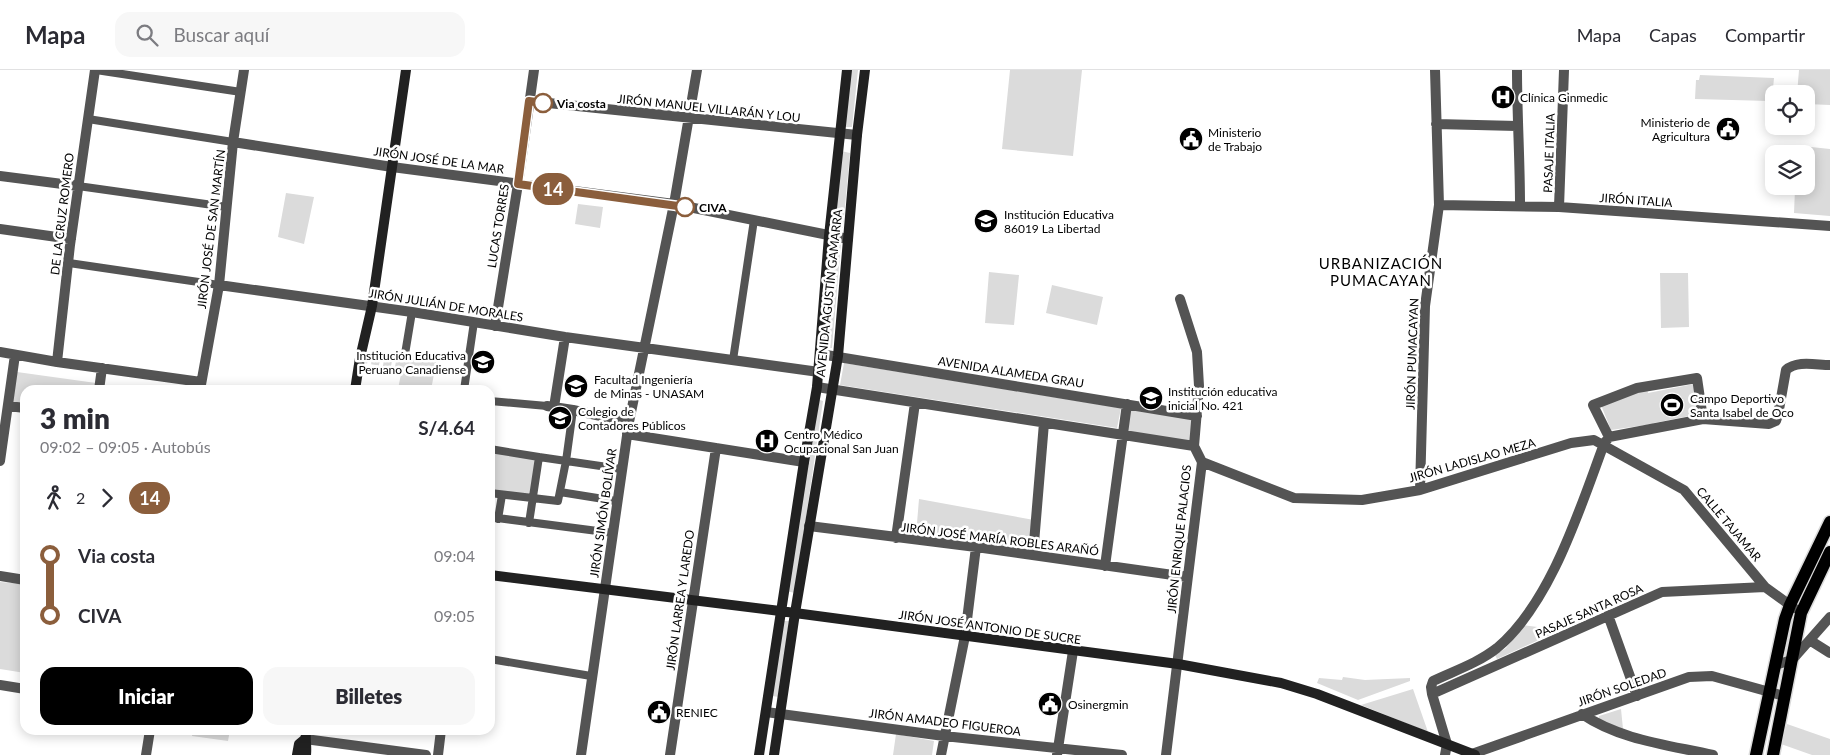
<!DOCTYPE html>
<html lang="es">
<meta charset="utf-8">
<style>
body{margin:0;font-family:Lato,sans-serif;background:#f7f7f7;color:#2b2b33;height:100vh;display:flex;flex-direction:column;font-size:19px;white-space:nowrap}
*{box-sizing:border-box;margin:0}
p{font-size:16px;color:#7c7c81}
.icon{flex:none;width:28px;height:28px;fill:none;stroke:currentColor;stroke-width:2;stroke-linecap:round;stroke-linejoin:round}
.map{position:relative;flex:1;overflow:hidden}
.sheet{position:absolute;left:20px;top:315px;width:475px;height:350px;display:flex;flex-direction:column;background:#fff;border-radius:15px;box-shadow:0 2px 12px #0003}
.sheet>*{flex:none}
.badge{padding:0 10px;border-radius:16px;font-size:18px;line-height:32px}
.controls{position:absolute;left:1765px;top:15px;display:grid;gap:10px}
.controls a{display:grid;place-items:center;width:50px;height:50px;border-radius:10px;background:#fff;box-shadow:0 2px 12px #0003;font-size:25px}
.map>.badge{position:absolute;translate:-50% -50%;box-shadow:0 0 0 2px #fff}
.legs{display:flex;align-items:center;gap:8px;height:55px;padding:0 20px;font-size:16px}
.legs p{margin-inline-start:auto}
.head{display:flex;align-items:center;justify-content:space-between;height:85px;padding:0 20px}
h1{font-size:28px;font-weight:800;line-height:38px}
.action{display:flex;gap:10px;margin-top:auto;padding:10px 20px}
.action a{flex:1;height:58px;border-radius:15px;background:#000;color:#fff;font-size:20px;font-weight:800;line-height:58px;text-align:center}
.action a+a{background:#f7f7f7;color:#2b2b33}
ul{padding:0 20px;list-style:none}
li{display:flex;align-items:center;gap:18px;height:60px;font-size:19px}
li i{display:grid;place-items:center;width:8px;height:100%;margin:0 6px;background:currentColor}
li i::after{content:'';width:12px;height:12px;margin:-6px;border:4px solid;border-radius:50%;background:#fff}
li p{margin-inline-start:auto}
li:first-child i{background:linear-gradient(#0000 50%,currentColor 0)}
li:last-child i{background:linear-gradient(currentColor 50%,#0000 0)}
header{display:flex;align-items:center;gap:30px;box-sizing:border-box;height:70px;padding:0 25px;background:#fff;border-bottom:1px solid #e1e1e2}
header strong{font-size:24px}
nav{display:flex;gap:28px;margin-inline-start:auto;font-size:18px}
.search{width:350px;height:45px;background:#f7f7f7;display:flex;align-items:center;gap:12px;box-sizing:border-box;padding:0 18px;border-radius:15px;color:#7c7c81;font-size:19px}
.map>svg:first-child{display:block}
.green{fill:#dbdbdb}
.lines{fill:none;stroke-linecap:round;stroke-linejoin:round}
.pedestrian-tunnel{stroke:#d9d9d9;stroke-width:8;stroke-dasharray:8 4;stroke-linecap:butt}
.primary-casing{stroke:#dbdbdb;stroke-width:15}
.pedestrian{stroke:#545454;stroke-width:8}
.minor{stroke:#545454;stroke-width:10}
.tertiary{stroke:#545454;stroke-width:10}
.secondary{stroke:#212121;stroke-width:10}
.primary{stroke:#000;stroke-width:12}
.line-1-casing{stroke:#fff;stroke-width:11}
.line-1{stroke:#8b5e3c;stroke-width:8}
.stop-1-dot{fill:#fff;stroke:#8b5e3c;stroke-width:2.5}
.labels{text-anchor:middle;dominant-baseline:central;stroke-width:5;stroke-linejoin:round;paint-order:stroke}
.poi-label{font-size:12px;fill:#000;stroke:#fff;text-anchor:start}
.stop-label{font-size:12px;font-weight:bold;fill:#000;stroke:#fff;text-anchor:start}
.street-label{font-size:12px;fill:#000;stroke:#fff}
.quarter-label{font-size:15px;letter-spacing:1px;fill:#000;stroke:#fff}
</style>
<header>
<strong>Mapa</strong>
<div class="search"><svg class="icon" aria-label="search" viewBox="0 0 24 24"><circle cx="10" cy="10" r="6"/><path d="M15 15l6 6"/></svg>Buscar aquí</div>
<nav><a>Mapa</a><a>Capas</a><a>Compartir</a></nav>
</header>
<div class="map">
<svg width="1830" height="685" viewBox="0 0 1830 685">
<rect width="100%" height="100%" fill="#fff"/>
<path class="green" d="M849,0H858L852,57H844Z
M1010,0H1082L1073,86L1002,79Z
M1799,0H1830V35L1806,34V24H1797Z
M1700,5L1774,8L1772,29L1769,31L1695,29L1696,10H1699Z
M1811,77L1830,79V146L1794,143L1795,119H1787V116H1806V84H1803V78L1811,79Z
M841,81L850,83L843,158H833Z
M286,123L314,127L304,174L278,167Z
M578,134L603,137L600,158L575,154Z
M832,173H841L832,278H823Z
M989,202L1019,205L1014,255L985,253Z
M1660,203H1688L1689,257L1661,258Z
M1052,215L1103,227L1097,255L1046,243Z
M405,284L437,288L431,320L398,319Z
M844,293L1121,338L1117,358L840,315Z
M17,302L96,313L95,320H25V334L12,332Z
M1694,314L1699,344L1654,353L1653,354L1611,360L1601,335L1647,318L1648,323Z
M817,329L823,331L795,523L786,521Z
M1128,338L1195,347L1191,372L1126,361Z
M490,379L539,387L532,429L490,423Z
M919,429L1034,450L1032,480L916,465Z
M0,512L25,514V603L0,599Z
M782,551H789L779,627L772,626Z
M1523,555L1553,559L1554,563L1497,589L1495,585L1506,578Z
M1343,607L1365,610L1410,608V611L1358,630L1317,613L1319,608L1342,610Z
M1413,619L1428,662L1361,635Z
M1621,639L1623,659L1599,650V646Z
M1787,654L1830,669V685H1812L1781,674Z
M193,660H230L228,671L192,666Z
M896,664L934,671L932,685H893Z"/>
<g class="lines">
<path class="pedestrian-tunnel" d="M360,288L403,296"/>
<g class="primary-casing">
<path id="primary" d="M1756,685L1785,549L1790,535L1830,452
M1773,685L1801,543L1830,482"/>
</g>
<path class="pedestrian" d="M96,0L241,22
M88,49L233,72
M78,116L227,137
M69,193L219,215
M405,284L412,242
M733,290L754,150
M407,320V319
M464,320L474,252
M490,331L547,336
M490,379L539,387L529,453
M539,387L621,399
M560,422L616,431
M490,423L558,431L566,391L573,340
M490,447L613,463
M498,449L502,425
M490,589L591,606"/>
<path class="minor" d="M1517,0C1517,45 1520,90 1520,135
M529,31L857,65
M1436,54L1517,56
M233,72L392,97L674,134L848,169
M0,106L78,116
M1439,135L1559,137L1830,156
M1559,137L1564,0
M0,159L71,169
M219,215L412,242L565,267L819,302
M495,256L518,114L534,0
M0,282L57,292L201,312
M820,284L1197,346
M57,292L70,175L95,0
M817,317L1194,376
M99,320L102,298
M200,320L219,215L233,72L244,0
M8,336L25,338
M547,336L573,340L629,352
M554,337L565,267
M627,364L804,392
M1609,367L1703,349L1769,354L1776,351L1778,345L1786,300C1797,290 1816,295 1830,295
M0,391L15,285
M1202,392L1294,428L1362,430L1420,420L1571,373L1594,370L1684,420L1765,517L1794,538
M1420,420L1425,236L1439,135L1435,0
M809,456L976,477L1187,507
M896,468L915,333
M1033,485L1044,353
M1105,496L1127,334
M0,506L25,510
M1608,545L1637,626
M1811,571L1830,583
M1775,595L1792,590L1830,547
M0,615L25,619
M1432,624L1662,522L1765,517
M766,642L944,666L1122,685
M1582,644C1620,670 1669,675 1713,685
M305,669L426,685
M1447,674L1432,624L1431,617L1433,611C1454,601 1478,593 1497,578C1551,533 1580,438 1604,374L1609,367L1593,335L1637,318L1697,308L1703,349
M1472,684L1689,607L1712,606L1784,626
M146,685L150,660
M438,685L441,660
M581,685L629,352L674,134L697,0
M670,685L716,378
M941,685L965,566L976,477
M1057,685L1073,581
M1166,685L1202,392L1194,376L1199,316L1197,282L1180,229"/>
<path class="tertiary" d="M1445,685L1447,674"/>
<path class="secondary" d="M355,320L360,288L372,236L406,0
M490,505L780,541L1178,594L1281,613L1317,624L1475,685
M306,660C305,669 307,676 306,685
M297,685L299,674L305,669
M759,685L804,392L817,317L829,166L847,0
M774,685L795,543L838,286L857,65L865,0"/>
<use href="#primary" class="primary"/>
</g>
<g class="lines">
<g class="line-1-casing">
<path id="line-1" d="M543,33L529,31L518,114L685,137"/>
</g>
<use href="#line-1" class="line-1"/>
</g>
<defs>
<g id="hospital-disc" transform="scale(1.25)"><circle r="9.5" fill="#000" stroke="#fff"/><path d="M-5-5h3v3.5h4V-5h3V5h-3V1.5h-4V5h-3Z" fill="#fff"/></g>
<g id="civic-disc" transform="scale(1.25)"><circle r="9.5" fill="#000" stroke="#fff"/><path d="M-.6-6.5H3V-4.5H.6V-3L4-1V1h2V6H-6V1h2V-1L-.6-3ZM-1.2 2.5V6h2.4V2.5Z" fill="#fff"/></g>
<g id="school-disc" transform="scale(1.25)"><circle r="9.5" fill="#000" stroke="#fff"/><path d="M0-5L7-2L0 1L-7-2ZM-4 1L0 2.5L4 1V4Q0 6-4 4Z" fill="#fff"/></g>
<g id="university-disc" transform="scale(1.25)"><circle r="9.5" fill="#000" stroke="#fff"/><path d="M0-5L7-2L0 1L-7-2ZM-4 1L0 2.5L4 1V4Q0 6-4 4Z" fill="#fff"/></g>
<g id="stadium-disc" transform="scale(1.25)"><circle r="9.5" fill="#000" stroke="#fff"/><path d="M0-5a6.5 5 0 1 0 0 10a6.5 5 0 1 0 0-10ZM-3.5-1.8h7v3.6h-7Z" fill="#fff"/></g>
</defs>
<g fill-rule="evenodd">
<use href="#hospital-disc" x="1503" y="27"/>
<use href="#civic-disc" x="1728" y="59"/>
<use href="#civic-disc" x="1191" y="69"/>
<use href="#school-disc" x="986" y="151"/>
<use href="#school-disc" x="483" y="292"/>
<use href="#university-disc" x="576" y="316"/>
<use href="#school-disc" x="1151" y="328"/>
<use href="#stadium-disc" x="1672" y="335"/>
<use href="#university-disc" x="560" y="348"/>
<use href="#hospital-disc" x="767" y="371"/>
<use href="#civic-disc" x="1050" y="634"/>
<use href="#civic-disc" x="659" y="642"/>
</g>
<g class="stop-1-dot">
<circle cx="543" cy="33" r="9"/>
<circle cx="685" cy="137" r="9"/>
</g>
<g class="labels">
<g class="poi-label">
<text x="1520" y="27">Clínica Ginmedic</text>
<text x="1710" y="52" text-anchor="end">Ministerio de<tspan x="1710" dy="14">Agricultura</tspan></text>
<text x="1208" y="62">Ministerio<tspan x="1208" dy="14">de Trabajo</tspan></text>
<text x="1004" y="144">Institución Educativa<tspan x="1004" dy="14">86019 La Libertad</tspan></text>
<text x="466" y="285" text-anchor="end">Institución Educativa<tspan x="466" dy="14">Peruano Canadiense</tspan></text>
<text x="594" y="309">Facultad Ingeniería<tspan x="594" dy="14">de Minas - UNASAM</tspan></text>
<text x="1168" y="321">Institución educativa<tspan x="1168" dy="14">inicial No. 421</tspan></text>
<text x="1690" y="328">Campo Deportivo<tspan x="1690" dy="14">Santa Isabel de Oco</tspan></text>
<text x="578" y="341">Colegio de<tspan x="578" dy="14">Contadores Públicos</tspan></text>
<text x="784" y="364">Centro Médico<tspan x="784" dy="14">Ocupacional San Juan</tspan></text>
<text x="1068" y="634">Osinergmin</text>
<text x="676" y="642">RENIEC</text>
</g>
<g class="stop-label">
<text x="557" y="33">Via costa</text>
<text x="699" y="137">CIVA</text>
</g>
<g class="street-label">
<text transform="translate(709 38) rotate(6)">JIRÓN MANUEL VILLARÁN Y LOU</text>
<text transform="translate(1549 83) rotate(-88)">PASAJE ITALIA</text>
<text transform="translate(439 90) rotate(8)">JIRÓN JOSÉ DE LA MAR</text>
<text transform="translate(1636 130) rotate(4)">JIRÓN ITALIA</text>
<text transform="translate(62 144) rotate(-83)">DE LA CRUZ ROMERO</text>
<text transform="translate(498 156) rotate(-81)">LUCAS TORRES</text>
<text transform="translate(211 159) rotate(-83)">JIRÓN JOSÉ DE SAN MARTÍN</text>
<text transform="translate(829 223) rotate(-84)">AVENIDA AGUSTÍN GAMARRA</text>
<text transform="translate(446 235) rotate(9)">JIRÓN JULIÁN DE MORALES</text>
<text transform="translate(1412 284) rotate(-88)">JIRÓN PUMACAYAN</text>
<text transform="translate(1011 302) rotate(9)">AVENIDA ALAMEDA GRAU</text>
<text transform="translate(1472 390) rotate(-16)">JIRÓN LADISLAO MEZA</text>
<text transform="translate(603 443) rotate(-82)">JIRÓN SIMÓN BOLÍVAR</text>
<text transform="translate(1729 454) rotate(50)">CALLE TAJAMAR</text>
<text transform="translate(1000 469) rotate(7)">JIRÓN JOSÉ MARÍA ROBLES ARAÑÓ</text>
<text transform="translate(1179 469) rotate(-84)">JIRÓN ENRIQUE PALACIOS</text>
<text transform="translate(680 530) rotate(-82)">JIRÓN LARREA Y LAREDO</text>
<text transform="translate(1589 541) rotate(-24)">PASAJE SANTA ROSA</text>
<text transform="translate(990 557) rotate(8)">JIRÓN JOSÉ ANTONIO DE SUCRE</text>
<text transform="translate(1622 617) rotate(-19)">JIRÓN SOLEDAD</text>
<text transform="translate(945 652) rotate(7)">JIRÓN AMADEO FIGUEROA</text>
</g>
<g class="quarter-label">
<text x="1381" y="193">URBANIZACIÓN<tspan x="1381" dy="17">PUMACAYAN</tspan></text>
</g>
</g>
</svg>
<div class="controls">
<a><svg class="icon" aria-label="locate" viewBox="0 0 24 24"><circle cx="12" cy="12" r="6"/><path d="M12 2v4M12 18v4M2 12h4M18 12h4"/></svg></a>
<a><svg class="icon" aria-label="layers" viewBox="0 0 24 24"><path d="M12 4l9 5-9 5-9-5zM3 14l9 5 9-5"/></svg></a>
</div>
<b class="badge" style="left:553px;top:119px;background:#8b5e3c;color:#fff">14</b>
<section class="sheet">
<div class="head"><div><h1>3 min</h1><p>09:02 – 09:05 · Autobús</p></div><b>S/4.64</b></div>
<div class="legs"><svg class="icon" aria-label="walk" viewBox="0 0 24 24"><circle cx="13" cy="4" r="2"/><path d="M13 8l-2 6 4 7M11 14l-3 7M7 12l3-4h3l4 4"/></svg>2<svg class="icon" aria-label="forward" viewBox="0 0 24 24"><path d="M9 5l7 7-7 7"/></svg><b class="badge" style="background:#8b5e3c;color:#fff">14</b></div>
<ul>
<li><i style="color:#8b5e3c"></i><b>Via costa</b><p>09:04</p></li>
<li><i style="color:#8b5e3c"></i><b>CIVA</b><p>09:05</p></li>
</ul>
<div class="action"><a>Iniciar</a><a>Billetes</a></div>
</section>
</div>
